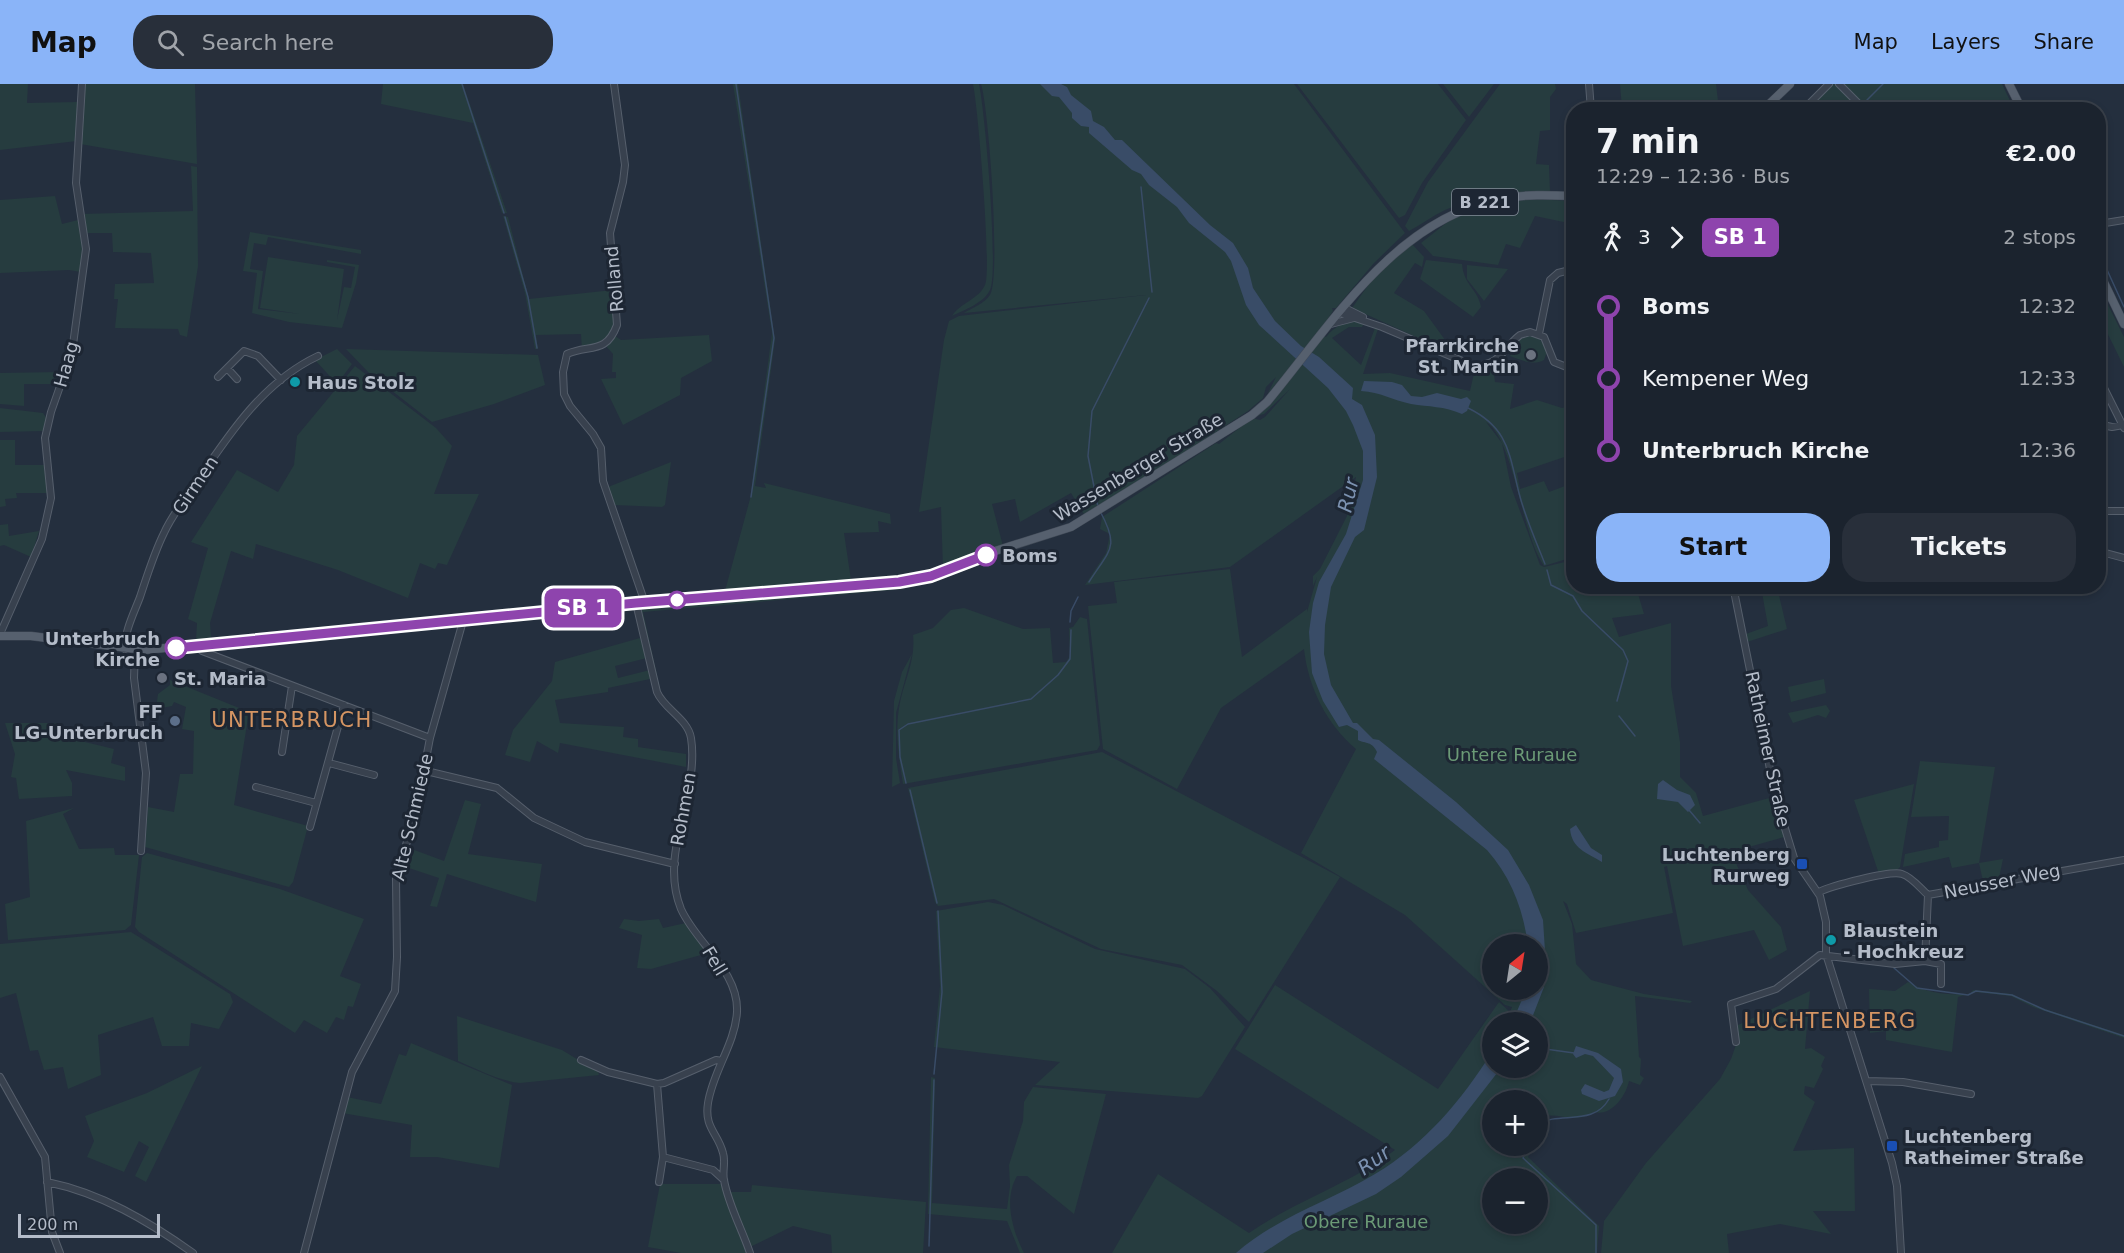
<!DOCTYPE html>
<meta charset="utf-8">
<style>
body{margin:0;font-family:"DejaVu Sans",sans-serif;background:#282f3a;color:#f1f3f6;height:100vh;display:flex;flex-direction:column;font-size:22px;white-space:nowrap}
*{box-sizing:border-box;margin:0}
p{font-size:20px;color:#a0a4aa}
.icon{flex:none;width:33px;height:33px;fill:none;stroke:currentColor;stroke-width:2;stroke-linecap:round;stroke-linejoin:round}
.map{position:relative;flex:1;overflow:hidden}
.sheet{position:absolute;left:1566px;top:18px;width:540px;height:492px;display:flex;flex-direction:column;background:#1b232e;border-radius:24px;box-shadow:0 3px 9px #0003,0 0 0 2px #39404a}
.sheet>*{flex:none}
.badge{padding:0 12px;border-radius:9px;font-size:21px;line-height:39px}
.needle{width:39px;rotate:30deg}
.buttons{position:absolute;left:1482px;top:850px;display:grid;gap:12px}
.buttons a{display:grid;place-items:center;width:66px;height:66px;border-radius:50%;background:#1b232e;box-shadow:0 3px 9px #0003,0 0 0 2px #39404a;font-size:30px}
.scale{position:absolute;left:18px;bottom:15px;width:142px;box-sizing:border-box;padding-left:6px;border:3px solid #b4bcc9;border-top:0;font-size:16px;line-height:21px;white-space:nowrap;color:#b4bcc9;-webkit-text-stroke:4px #1d2633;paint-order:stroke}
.map>.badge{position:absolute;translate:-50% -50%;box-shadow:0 0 0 3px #fff}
.legs{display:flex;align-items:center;gap:9px;height:66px;padding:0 30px;font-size:20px}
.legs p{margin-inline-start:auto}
.summary{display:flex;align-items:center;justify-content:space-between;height:102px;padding:0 30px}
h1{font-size:33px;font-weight:700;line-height:45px}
.primary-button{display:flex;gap:12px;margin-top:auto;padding:12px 30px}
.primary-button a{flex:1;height:69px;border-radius:24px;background:#8ab4f8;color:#111;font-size:24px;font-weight:700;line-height:69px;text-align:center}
.primary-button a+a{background:#282f3a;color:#f1f3f6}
ul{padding:0 30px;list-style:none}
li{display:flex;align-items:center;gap:21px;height:72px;font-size:22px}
li i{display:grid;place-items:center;width:9px;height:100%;margin:0 8px;background:currentColor}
li i::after{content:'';width:15px;height:15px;margin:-8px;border:4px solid;border-radius:50%;background:#1b232e}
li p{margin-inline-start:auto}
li:first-child i{background:linear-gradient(#0000 50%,currentColor 0)}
li:last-child i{background:linear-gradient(currentColor 50%,#0000 0)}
header{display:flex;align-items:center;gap:36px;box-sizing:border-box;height:84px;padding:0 30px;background:#8ab4f8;color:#111}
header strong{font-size:28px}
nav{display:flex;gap:33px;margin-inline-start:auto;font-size:21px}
.search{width:420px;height:54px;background:#282f3a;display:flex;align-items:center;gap:15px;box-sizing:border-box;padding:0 21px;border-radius:24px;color:#a0a4aa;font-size:22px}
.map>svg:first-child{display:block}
.green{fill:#263c3f;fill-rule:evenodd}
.water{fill:#394c67}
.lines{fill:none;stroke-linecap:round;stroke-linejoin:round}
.stream{stroke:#394c67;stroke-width:1.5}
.minor-casing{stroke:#565f6c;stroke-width:8}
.major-casing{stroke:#414a57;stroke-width:9}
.minor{stroke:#38414e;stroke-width:6}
.major{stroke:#56606e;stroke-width:8}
.line-1-casing{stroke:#fff;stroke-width:14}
.line-1{stroke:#8e44ad;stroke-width:9}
.worship-dot{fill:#6b7280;stroke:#1d2633;stroke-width:2}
.culture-dot{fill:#0f9aa8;stroke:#1d2633;stroke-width:2}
.stop-1-dot{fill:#fff;stroke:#8e44ad;stroke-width:3}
.service-dot{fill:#5c6f8a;stroke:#1d2633;stroke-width:2}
.transit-dot{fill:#1a4fb4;stroke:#1d2633;stroke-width:2}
.labels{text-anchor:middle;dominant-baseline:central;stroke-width:6;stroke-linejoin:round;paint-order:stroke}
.shield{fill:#1d2633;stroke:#878f9c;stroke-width:1.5}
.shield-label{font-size:16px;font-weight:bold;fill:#b4bcc9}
.street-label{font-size:18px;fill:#b4bcc9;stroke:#1d2633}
.poi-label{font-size:18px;font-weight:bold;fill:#b4bcc9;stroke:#1d2633;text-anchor:start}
.stop-label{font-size:18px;font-weight:bold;fill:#b4bcc9;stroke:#1d2633;text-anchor:start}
.park-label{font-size:18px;fill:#6b9a76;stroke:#1d2633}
.water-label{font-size:20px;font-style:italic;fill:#7c92b1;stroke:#1d2633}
.quarter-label{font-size:21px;letter-spacing:1.5px;fill:#d59563;stroke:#1d2633}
</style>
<header>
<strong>Map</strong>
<div class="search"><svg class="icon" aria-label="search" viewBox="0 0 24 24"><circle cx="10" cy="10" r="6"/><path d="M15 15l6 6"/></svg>Search here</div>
<nav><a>Map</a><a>Layers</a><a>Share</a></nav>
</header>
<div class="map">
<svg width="2124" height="1169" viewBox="0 0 2124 1169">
<rect width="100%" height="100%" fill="#242f3e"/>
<path class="green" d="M0,0H28L27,19L78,18L77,57L0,66Z
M83,0H195L197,80L80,60Z
M383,0H463L507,129H502L473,39L381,20Z
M733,0H738L775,256L755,402L766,404L764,399L890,430L891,440L878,437L879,448L844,449L851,496L725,507L750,415L772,249Z
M973,0H979C985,27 999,187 990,206C984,219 964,226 952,232C960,219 979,215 985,201C992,187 978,23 973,0Z
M981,0H1294L1405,149L1374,179L1336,224H1332L1333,227L1319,248L1326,253C1337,240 1347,236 1364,239L1362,243H1349L1332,254L1361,281L1375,244L1378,245L1363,290L1390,289L1470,307L1475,285L1493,282L1495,298L1514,300L1510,325L1537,316L1562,324L1573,321V370L1517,389L1520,405L1544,397L1549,408L1573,399L1570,454L1573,459V473L1544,482C1521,450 1514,354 1486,338L1502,359L1511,403L1540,481L1544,483L1573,476L1574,502L1636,503L1644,530L1612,534L1619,553L1671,539V602L1680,658V693L1696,709L1703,732L1773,713L1784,753L1731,768L1748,806L1781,843L1787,866L1769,876L1754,846L1683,862L1667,782L1664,783L1673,829L1576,849L1567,820L1563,817L1572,840L1576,880L1591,896L1644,910L1692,917L1690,919L1635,912L1639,973L1641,975L1640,991L1644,994L1640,1001L1629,997C1626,1012 1611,1033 1594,1028C1577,1040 1562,1029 1543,1032L1538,1039V1017H1492V1062H1534L1528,1073L1599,1142L1597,1169H1112L1158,1090L1249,1149C1295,1117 1350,1100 1395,1066L1235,965L1275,901L1438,1005L1499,918L1510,928L1512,923L1505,921L1405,831L1301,769L1356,665C1327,641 1308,603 1304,565L1221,624L1177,705L1103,665L1088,522L1117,519L1114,498L1230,485L1242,573L1307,525V528L1317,493L1313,502V492L1320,485L1347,432L1356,393L1230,483L1085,501L1106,469L1110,450L1100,445L1102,433L1216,359L1219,360L1252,334L1260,336L1265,333L1290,305L1264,330L1256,332L1285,300L1279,296L1267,311L1276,293L1266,303L1263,314L1248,327L1090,430L1085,432L1071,409L1020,438L1015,415L992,420L1003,462L943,486L941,423L919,428L944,256L949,237L959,232L1146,211L964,229C972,224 985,219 990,211C1001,193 989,25 981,0ZM1492,861H1538V906H1492ZM1492,939H1538V984H1492ZM1492,1095H1538V1140H1492Z
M1297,0H1438L1466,36L1422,99L1405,131L1399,134Z
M1443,0H1494L1469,33Z
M1500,0H1555L1556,5L1550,13V46L1540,47L1536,80L1549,81L1550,108C1516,107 1476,112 1445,126C1432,132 1421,141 1409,147L1405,142L1428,98Z
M1620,0H1716L1719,25H1653L1652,22L1622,25Z
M1825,0H2002L2014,25L1830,26L1826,19L1811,25L1810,23L1829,4Z
M191,82L197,83L198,182L187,253L180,251L178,245L115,244L118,215H114L115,200L154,199L151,169L113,168L112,149H85L81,130L193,127Z
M55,112L62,140L78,136L84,166L81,188L69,186L0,189V116Z
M1531,115L1573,117V140L1535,132L1520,164L1506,160L1498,181L1433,172L1421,159L1455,132L1496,119Z
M503,132L508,133L529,215L613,206C615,245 620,250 582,267L581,250L536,251L538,265H535L525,209Z
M250,148L361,166V170L268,153L266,161L254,159L250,185L263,187L258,225L300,230L260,224L268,173L344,185L337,236L344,203L351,204L355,183L327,178V176L359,181L356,199L342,244L289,238L252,229L257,189L243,187Z
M1411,159L1424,173L1422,183L1415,179L1394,209L1424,227L1456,271L1352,224L1374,193Z
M1426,176L1462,180C1464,202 1478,205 1481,223L1473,233L1420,195Z
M1467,181L1508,185L1484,217L1467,195Z
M2098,201L2124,253V283L2099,232Z
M709,251L712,277L681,294L680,311L623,341L601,295L616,294V288H612L613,270L606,262L615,252L621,256Z
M1529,252C1541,254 1543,257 1547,268L1544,276C1533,282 1521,276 1510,272L1518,256Z
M337,265L352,280L337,300L315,276Z
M346,265L538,271L545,301L494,320L432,338L369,289Z
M355,282L436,344L452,362L434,410H479L447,481L438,479L435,485L420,479L408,514L338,486L256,460L253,475L231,467L210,539L211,554L196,556L197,539L188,535L208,464L191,458L237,386L278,408L294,381L297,352Z
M60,288L54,300H24V322L0,320V289Z
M0,324L43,329L47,335L44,347L0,348Z
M0,356H15V381H44L48,409H16L17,414L5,415L6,422L0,423Z
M671,378L665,421L662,423L614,421L608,403Z
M8,440L9,452L39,447L31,473L4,461L0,462V441Z
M904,502L906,505L643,528L661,609L666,619L660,611L640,528L643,524L683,522L696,518Z
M1761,503H1777L1787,545L1747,558L1746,550L1768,542Z
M964,524L1023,545L1050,544L1053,579L1066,578L1070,572L1069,544L1073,543L1080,533L1087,535L1100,661L1097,666L903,700C899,675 895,650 899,624C903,598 916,578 913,551L933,544L951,526Z
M640,554L647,574L615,582L618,594L650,586V595L608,604V608L555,616L560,639L624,643L623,653L638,655V663L686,670V683L560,659L558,669L537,657L530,678L505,671L513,646L552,597L555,578Z
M912,570L896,629V674L900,699L892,703L894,617L902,588Z
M1824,595L1826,609L1791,618L1788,603Z
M170,596L249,628L234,721L308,742L293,798L289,803L145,763L148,723L174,728L180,690H193L194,647L182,645L186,623L174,618L172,622L156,625L158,610L170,601Z
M1826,621L1830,627L1826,634L1818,631L1793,639L1788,629Z
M5,639H60V652L114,665L111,679L125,683V697L66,686L72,699V712L19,715L16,694L11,693L15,670Z
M1102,668L1340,793L1249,938L1217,907L1182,881L1101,865L994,815L938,822L935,818L908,704Z
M1920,677L1995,683L1979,779L2003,775L1999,794L1983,797L1979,779L1952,784L1949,773L1903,783L1905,770L1939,763V757L1948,756L1949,732L1911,733Z
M1914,700L1900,783L1896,787L1879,790L1854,716Z
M465,716L481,720L468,770L542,780L536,818L447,790L437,823L430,822L439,794L403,782L409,764L444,777Z
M74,724L63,730L79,765L114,764L115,771H139L131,841L125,846L8,856L5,820L30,813L26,737Z
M147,769L280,805L364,835L340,892L361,900L353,923L348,922L344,936L336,933L327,949L304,936L295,949L139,848L135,843L142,773Z
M988,818L1003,821L1095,865L1185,885L1210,904L1245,943L1202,1012L1198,1014L1035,1001L1060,978L934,963L940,902L936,827Z
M624,835L639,837L659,835L663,844L686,839L708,869L651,885L637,884L642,851L619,844Z
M131,848L230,910L233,918L219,945L191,939L189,962H162L153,933L98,951L101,991L68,1005L63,983L44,986L38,966L30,967L16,909L0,914V860Z
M1908,898C1928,910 1947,911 1970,910L1973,906L2012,910L2033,921L2124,951V954L2033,923L2011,912L1975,908L1958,913L1952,968L1886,956V947L1870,949L1869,905L1895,907Z
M1810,907L1805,965L1811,964L1825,973L1821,982L1823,985L1814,1004L1805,1002L1804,1010L1815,1018L1793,1067L1854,1064L1855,1127H1813L1831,1150L1780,1140L1727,1150L1729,1169H1601L1604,1137L1646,1079L1720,995L1731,975L1737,958L1738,941Z
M457,932L562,966L598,988L599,991L520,999C499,997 477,985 458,977Z
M411,959L512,1001L499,1084L437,1073H410L412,1041L342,1029L347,1013L381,1020L399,970L406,972Z
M202,982L146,1098L135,1092L149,1063L139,1057L124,1088L87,1073L94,1057L85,1032L147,1009Z
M931,993L935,994L932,1119L1007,1125L1010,1102L1009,1081L1023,1037L1024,1018L1033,1003L1106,1010L1074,1130L1027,1092H1017C1003,1116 1013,1147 1024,1169H1020L1007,1137L928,1130Z
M660,1100H722L748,1169H681L648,1163Z
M752,1101L926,1118L923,1169H832L831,1151L793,1142L750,1163L730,1108H751Z"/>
<path class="water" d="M1040,0H1061L1067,3L1071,11L1091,27L1093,37L1104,43L1115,56H1122L1210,141L1233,159L1248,184L1253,204L1275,237L1301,262L1319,273L1353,304L1352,315L1362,321L1375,351L1377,393L1364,446L1355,453L1331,503L1325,541L1324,570L1331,601L1353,639H1357L1373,655L1379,656L1456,718L1508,766L1529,801L1543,836L1545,867L1544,903L1530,939H1512L1526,906H1538V861H1528C1523,825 1511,793 1487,766L1379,679L1374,675L1377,668C1372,657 1366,660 1358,656V647L1347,641L1339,643L1323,617L1312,589L1309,548L1313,519L1319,498L1346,450L1363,396V367L1353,341L1346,327L1328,304L1259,241L1246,221L1231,177L1225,168L1189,139L1177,123L1149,101L1141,90L1132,86L1089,49V43L1081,42L1072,34V29L1059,13L1052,12Z
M1364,297L1392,298L1402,301L1411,312L1422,313L1437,309L1461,315L1467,313L1471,317L1467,327L1462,330C1444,322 1429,323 1411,320C1392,316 1381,308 1361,307Z
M1663,696L1677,706L1690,711L1695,721L1688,728L1678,718L1657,715L1658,700Z
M1576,741L1591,764L1602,771V778C1586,768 1572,765 1570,745Z
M1576,962L1598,969L1621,985L1623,998L1615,1012L1599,1017L1582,1010L1581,1006L1585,1000L1604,1008L1609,1006L1614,994L1593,972L1585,970L1576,974L1573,970Z
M1492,968V984H1501L1448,1052L1401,1093L1376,1110L1292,1150L1263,1169H1236C1277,1133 1328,1118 1375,1090C1424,1061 1462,1016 1492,968Z"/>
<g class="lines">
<path class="stream" d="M462,0L504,129
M736,0L774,254L751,413
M1867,16L1883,0
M1141,103L1152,208
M505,133L528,213L537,264
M2103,177L2124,223
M1468,324C1509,344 1509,370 1519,409C1525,433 1536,457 1545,480
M1098,423L1088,372L1092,327L1149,214
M1547,486L1551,501L1573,512L1582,527L1623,566L1628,577L1617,617
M1089,498C1110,465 1120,464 1100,427
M1070,538L1071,527L1078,513
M1619,632L1635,652
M906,699L900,673L899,646L908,640L1031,615L1058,591L1070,575L1071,546
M910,706L937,819
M1689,726L1700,739
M1894,884L1917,904L1968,911L1976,907L2012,911L2045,926L2124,952
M1538,964L1574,969
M934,990L942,908L938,827
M1538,1040C1560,1027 1593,1043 1609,1015
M1527,1062L1523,1074L1596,1141V1169
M929,1162L934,996"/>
<g class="minor-casing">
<path id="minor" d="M614,0L625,81L623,98L610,149L617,241C606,271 589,260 567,270L563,288L564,310L570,322L593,350L601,364L603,397L645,519
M1589,0L1591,26
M1839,0L1865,26
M1805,24L1829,0
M2099,140L2124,136
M1345,224L1363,233
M1340,229L1382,243L1474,282C1502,280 1501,266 1520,251L1530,248L1544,253L1554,278L1574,286
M1331,240L1354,234
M1539,250L1550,196L1558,189L1574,185
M227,284L237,295
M2098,292L2124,344
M218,293L244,267L258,272L281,296
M2098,340L2112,343L2123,341
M2098,427H2124
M2098,467L2124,474
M1733,502L1776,715L1794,774L1820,812L1826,838V870L1892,1079L1897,1102L1901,1169
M636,519L657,608C664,625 688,635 691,654C700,710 658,769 681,825C696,859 739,887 737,928C735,960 713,987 708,1019C704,1044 718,1049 723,1069C726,1078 722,1087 724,1096C728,1120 742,1145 750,1169
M0,550L42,455L51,414L45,354L51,328L72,268L86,165L76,99L82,0
M201,561L202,567L430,654
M125,565C124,548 134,529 140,513C147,492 154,469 164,449C172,431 185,415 196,399C229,350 263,298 318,272
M135,566L134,594L146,689L141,767
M282,668L292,602
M329,679L374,691
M422,686L497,704L534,734L585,758L675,780
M256,703L316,719
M310,743L344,621
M1819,808C1831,802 1891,786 1902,790C1912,793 1921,805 1928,811
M1928,811L2124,776
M1925,877L1941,880V900
M1736,958L1731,920L1776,905L1820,871L1895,880L1925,877L1928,811
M581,976L608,988L657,1000
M722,977L716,976L664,999L657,1000L663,1073L713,1086L724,1096
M0,993L45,1073L52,1148L60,1169
M1867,997L1903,998L1971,1010
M47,1098C101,1109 148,1137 193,1169
M659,1098L663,1073
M304,1169L352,988L395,907L397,873L396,795L416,727L430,654L463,537"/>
</g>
<g class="major-casing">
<path id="major" d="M2009,0L2022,26
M1763,26L1790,0
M2098,144L2103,139
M2098,186L2124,240
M0,552H31L144,566L636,519L899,498L931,492L992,468L1071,443L1252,331L1267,318C1332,240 1395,135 1500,115C1525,110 1549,111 1574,112"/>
</g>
<use href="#minor" class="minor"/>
<use href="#major" class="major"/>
</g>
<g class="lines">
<g class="line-1-casing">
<path id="line-1" d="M176,564L636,519L899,498L931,492L986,471"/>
</g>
<use href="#line-1" class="line-1"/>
</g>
<g class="worship-dot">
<circle cx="1531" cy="271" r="6"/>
<circle cx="162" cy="594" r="6"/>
</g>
<g class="culture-dot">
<circle cx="295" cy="298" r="6"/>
<circle cx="1831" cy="856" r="6"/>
</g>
<g class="stop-1-dot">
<circle cx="986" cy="471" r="10"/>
<circle cx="677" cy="516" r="8"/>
<circle cx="176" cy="564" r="10"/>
</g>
<circle class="service-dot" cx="175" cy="637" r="6"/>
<g class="transit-dot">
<rect x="1796" y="774" width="12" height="12" rx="3"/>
<rect x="1886" y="1056" width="12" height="12" rx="3"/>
</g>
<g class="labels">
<rect class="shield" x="1452" y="105" width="66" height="26" rx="4.5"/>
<g class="shield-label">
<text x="1485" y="118">B 221</text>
</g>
<g class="street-label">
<text transform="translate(614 195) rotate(-95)">Rolland</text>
<text transform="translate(66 280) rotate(-74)">Haag</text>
<text transform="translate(1138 383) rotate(-31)">Wassenberger Straße</text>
<text transform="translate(195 401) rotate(-56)">Girmen</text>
<text transform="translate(1768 665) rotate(78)">Ratheimer Straße</text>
<text transform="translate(683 725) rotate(-80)">Rohmen</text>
<text transform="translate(412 733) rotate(-77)">Alte Schmiede</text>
<text transform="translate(2002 797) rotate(-11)">Neusser Weg</text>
<text transform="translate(715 877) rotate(59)">Fell</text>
</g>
<g class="poi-label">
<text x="1519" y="261" text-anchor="end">Pfarrkirche<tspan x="1519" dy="21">St. Martin</tspan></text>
<text x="307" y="298">Haus Stolz</text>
<text x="174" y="594">St. Maria</text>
<text x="163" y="627" text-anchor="end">FF<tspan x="163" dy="21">LG-Unterbruch</tspan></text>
<text x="1790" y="770" text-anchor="end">Luchtenberg<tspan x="1790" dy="21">Rurweg</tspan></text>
<text x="1843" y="846">Blaustein<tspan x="1843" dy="21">- Hochkreuz</tspan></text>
<text x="1904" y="1052">Luchtenberg<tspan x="1904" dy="21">Ratheimer Straße</tspan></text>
</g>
<g class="stop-label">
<text x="1002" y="471">Boms</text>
<text x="160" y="554" text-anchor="end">Unterbruch<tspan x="160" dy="21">Kirche</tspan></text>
</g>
<g class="park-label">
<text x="1512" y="670">Untere Ruraue</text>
<text x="1366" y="1137">Obere Ruraue</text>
</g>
<g class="water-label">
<text transform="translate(1348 411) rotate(-77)">Rur</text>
<text transform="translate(1374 1076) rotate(-36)">Rur</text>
</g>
<g class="quarter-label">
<text x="292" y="636">UNTERBRUCH</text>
<text x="1830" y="937">LUCHTENBERG</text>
</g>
</g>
</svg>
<div class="buttons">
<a><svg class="needle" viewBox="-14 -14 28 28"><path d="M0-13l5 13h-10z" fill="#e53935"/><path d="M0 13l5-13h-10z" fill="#a0a4aa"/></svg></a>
<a><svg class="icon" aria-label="layers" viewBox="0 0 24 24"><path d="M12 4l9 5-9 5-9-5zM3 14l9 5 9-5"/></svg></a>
<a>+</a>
<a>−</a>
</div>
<div class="scale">200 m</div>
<b class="badge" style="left:583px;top:524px;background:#8e44ad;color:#fff">SB 1</b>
<section class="sheet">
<div class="summary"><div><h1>7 min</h1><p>12:29 – 12:36 · Bus</p></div><b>€2.00</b></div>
<div class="legs"><svg class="icon" aria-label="walk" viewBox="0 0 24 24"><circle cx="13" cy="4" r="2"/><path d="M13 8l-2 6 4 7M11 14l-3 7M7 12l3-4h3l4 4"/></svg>3<svg class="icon" aria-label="forward" viewBox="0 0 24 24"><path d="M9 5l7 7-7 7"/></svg><b class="badge" style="background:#8e44ad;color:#fff">SB 1</b><p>2 stops</p></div>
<ul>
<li><i style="color:#8e44ad"></i><b>Boms</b><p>12:32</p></li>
<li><i style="color:#8e44ad"></i><span>Kempener Weg</span><p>12:33</p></li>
<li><i style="color:#8e44ad"></i><b>Unterbruch Kirche</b><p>12:36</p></li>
</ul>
<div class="primary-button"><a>Start</a><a>Tickets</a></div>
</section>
</div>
